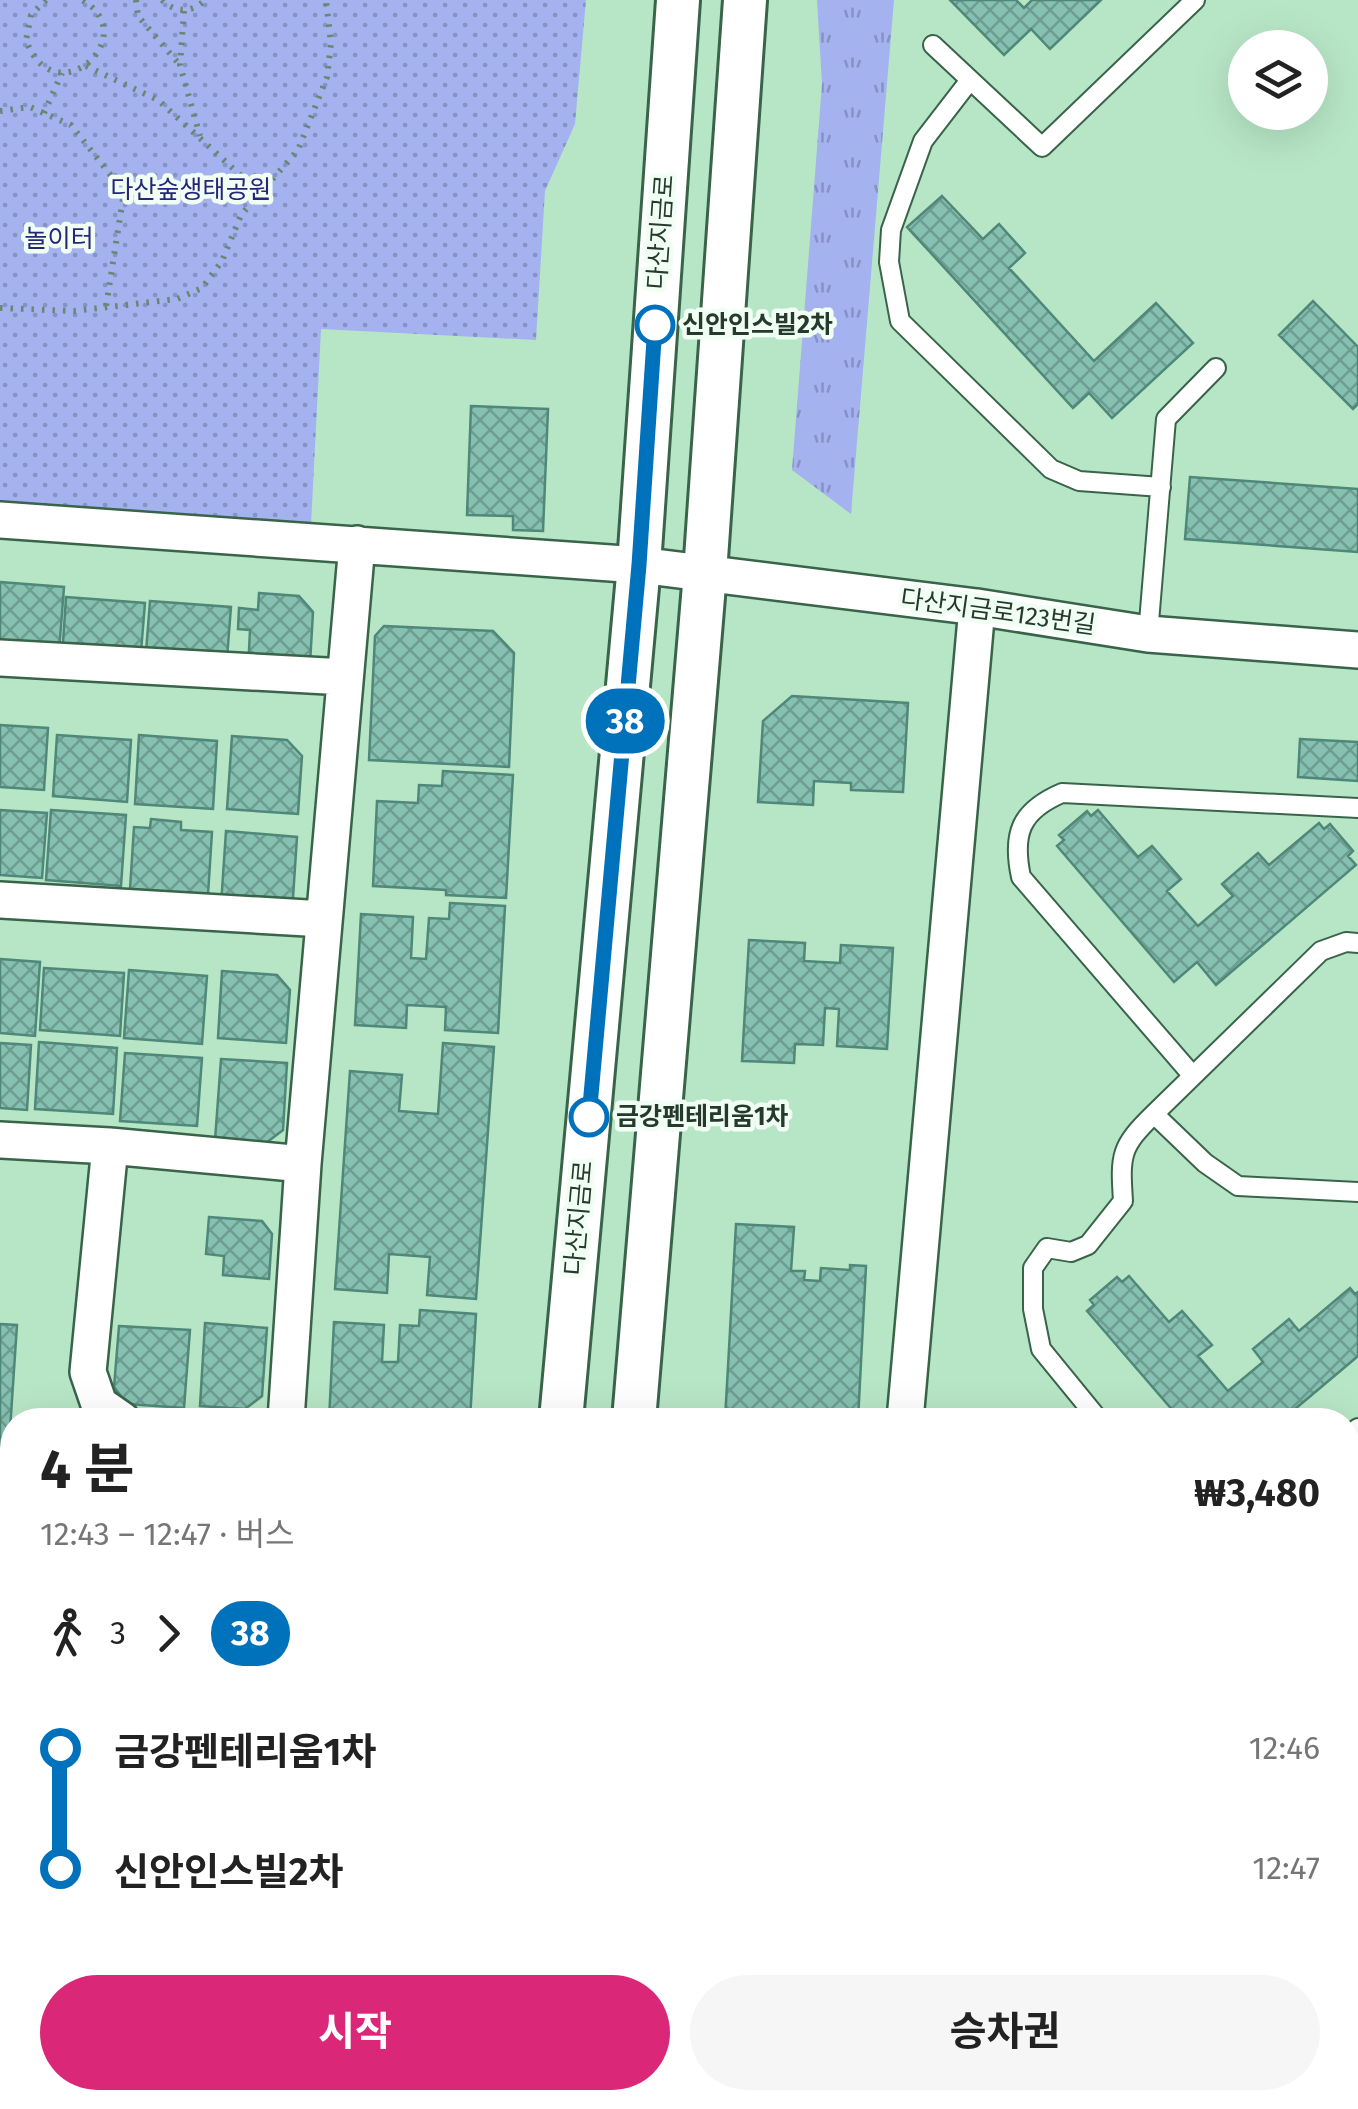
<!DOCTYPE html>
<html lang="ko">
<meta charset="utf-8">
<style>
body{margin:0;font-family:"Fira Sans","Noto Sans KR",sans-serif;background:#f6f6f6;color:#222;height:100vh;display:flex;flex-direction:column;font-size:38px;white-space:nowrap}
*{box-sizing:border-box;margin:0}
p{font-size:32px;color:#767676}
.icon{flex:none;width:55px;height:55px;fill:none;stroke:currentColor;stroke-width:2;stroke-linecap:round;stroke-linejoin:round}
.map{position:relative;flex:1;overflow:hidden}
.drawer{position:absolute;left:0px;top:1408px;width:1360px;height:702px;display:flex;flex-direction:column;background:#fff;border-radius:40px 40px 0 0;box-shadow:0 10px 40px #0002}
.drawer>*{flex:none}
.badge{padding:0 20px;border-radius:32px;font-size:35px;line-height:65px}
.fabs{position:absolute;left:1228px;top:30px;display:grid;gap:20px}
.fabs a{display:grid;place-items:center;width:100px;height:100px;border-radius:50%;background:#fff;box-shadow:0 10px 40px #0002;font-size:50px}
.map>.badge{position:absolute;translate:-50% -50%;box-shadow:0 0 0 5px #fff}
.legs{display:flex;align-items:center;gap:15px;height:110px;padding:0 40px;font-size:32px}
.legs p{margin-inline-start:auto}
.summary{display:flex;align-items:center;justify-content:space-between;height:170px;padding:0 40px}
h1{font-size:55px;font-weight:700;line-height:75px}
.cta{display:flex;gap:20px;margin-top:auto;padding:20px 40px}
.cta a{flex:1;height:115px;border-radius:60px;background:#db2777;color:#fff;font-size:40px;font-weight:700;line-height:115px;text-align:center}
.cta a+a{background:#f6f6f6;color:#222}
ul{padding:0 40px;list-style:none}
li{display:flex;align-items:center;gap:35px;height:120px;font-size:38px}
li i{display:grid;place-items:center;width:15px;height:100%;margin:0 12px;background:currentColor}
li i::after{content:'';width:25px;height:25px;margin:-12px;border:8px solid;border-radius:50%;background:#fff}
li p{margin-inline-start:auto}
li:first-child i{background:linear-gradient(#0000 50%,currentColor 0)}
li:last-child i{background:linear-gradient(currentColor 50%,#0000 0)}
.map>svg:first-child{display:block}
.grass{fill:url(#grass-tufts)}
.park{fill:url(#park-dots)}
.building{fill:url(#building-cross-hatch);stroke:#4f8879;stroke-width:2.5}
.lines{fill:none;stroke-linecap:round;stroke-linejoin:round}
.service-casing{stroke:#396449;stroke-width:22}
.minor-casing{stroke:#396449;stroke-width:40}
.tertiary-casing{stroke:#396449;stroke-width:48}
.path{stroke:#688873;stroke-width:6;stroke-dasharray:2.5 8;stroke-linecap:butt}
.service{stroke:#fff;stroke-width:18}
.minor{stroke:#fff;stroke-width:35}
.tertiary{stroke:#fff;stroke-width:42}
.line-1-casing{stroke:#fff;stroke-width:22}
.line-1{stroke:#0072bc;stroke-width:15}
.stop-1-dot{fill:#fff;stroke:#0072bc;stroke-width:5}
.labels{text-anchor:middle;dominant-baseline:central;stroke-width:9;stroke-linejoin:round;paint-order:stroke}
.park-label{font-size:25px;fill:#25267b;stroke:#f0fef4}
.street-label{font-size:25px;fill:#26392d;stroke:#f0fef4}
.stop-label{font-size:25px;font-weight:bold;fill:#26392d;stroke:#f0fef4;text-anchor:start}
</style>
<div class="map">
<svg width="1358" height="2109" viewBox="0 0 1358 2109">
<defs>
<pattern id="grass-tufts" width="24" height="20" patternUnits="userSpaceOnUse" patternTransform="scale(2.5)"><rect width="24" height="20" fill="#a5b2f0"/><path d="M3 7l-1-3M5 7V3M7 7l1-3M15 17l-1-3M17 17v-4M19 17l1-3" fill="none" stroke="#8692c3"/></pattern>
<pattern id="park-dots" width="8" height="8" patternUnits="userSpaceOnUse" patternTransform="scale(2.5)"><rect width="8" height="8" fill="#a5b2f0"/><path d="M2 2h.1M6 6h.1" fill="none" stroke="#8692c3" stroke-width="1.8" stroke-linecap="round"/></pattern>
<pattern id="building-cross-hatch" width="8" height="8" patternUnits="userSpaceOnUse" patternTransform="scale(2.5)"><rect width="8" height="8" fill="#86c0b0"/><path d="M0 0l8 8M0 8l8-8" fill="none" stroke="#6d9d90"/></pattern>
</defs>
<rect width="100%" height="100%" fill="#b7e6c6"/>
<path class="grass" d="M817,0H894L851,514L792,470L822,84Z"/>
<path class="park" d="M0,0H586L575,124L545,191L536,340L321,329L311,525L0,508Z
M193,2098H369L368,2109H192Z"/>
<path class="building" d="M950,0H1016L1024,8L1032,0H1101L1050,49L1031,29L1004,55Z
M942,196L983,239L999,224L1025,253L1009,268L1094,361L1156,303L1193,343L1112,418L1089,393L1073,408L907,227Z
M1313,301L1358,347V404L1353,409L1279,335Z
M471,406L548,409L543,531L513,530V516L467,515Z
M1190,477L1358,489V552L1185,539Z
M0,582L64,587L59,652L0,648Z
M259,593L299,596L313,612L310,664L248,671L250,630L238,629L239,608L258,610Z
M66,597L145,603L140,664L62,658Z
M150,601L231,607L226,671L145,665Z
M384,626L493,631L514,653L509,767L369,760L375,636Z
M792,696L908,703L903,792L851,790V783L814,781L813,805L758,802L763,721Z
M0,725L48,728L44,790L0,787Z
M57,735L131,740L127,802L53,796Z
M139,735L217,741L213,809L135,804Z
M232,736L287,740L302,756L298,814L227,809Z
M1300,739L1358,742V781L1298,777Z
M443,771L513,775L506,898L446,895V890L373,886L377,801L418,803L419,785L442,786Z
M0,810L47,813L42,878L0,875Z
M51,810L126,815L121,886L46,880Z
M1098,810L1138,857L1152,846L1181,879L1167,891L1198,926L1233,896L1222,884L1258,853L1269,865L1319,823L1324,829L1330,824L1353,851L1348,856L1356,865L1216,985L1197,962L1174,982L1057,846L1064,840L1059,835L1087,811L1091,816Z
M151,819L181,822V830L212,832L208,895L130,889L134,827L150,828Z
M226,831L297,837L293,898L280,909L221,905Z
M450,903L505,906L498,1033L445,1030L446,1007L407,1005L406,1028L355,1025L361,914L413,917L411,958L426,959L429,918L449,919Z
M749,940L805,943L804,961L840,963L841,945L893,948L887,1049L837,1046L839,1009L825,1008L823,1045L795,1044L794,1063L742,1061Z
M0,959L40,962L35,1036L0,1033Z
M44,968L124,973L120,1036L40,1030Z
M129,970L207,976L202,1044L124,1038Z
M222,971L277,975L290,990L286,1043L218,1038Z
M39,1042L117,1048L113,1114L35,1109Z
M0,1043L31,1045L27,1110L0,1108Z
M443,1043L494,1047L476,1299L427,1295L430,1257L389,1254L387,1293L335,1289L350,1071L402,1075L399,1111L438,1114Z
M125,1053L202,1058L197,1126L120,1121Z
M221,1059L287,1063L283,1130L266,1143L215,1140Z
M209,1217L262,1221L272,1234L269,1279L223,1275L224,1256L206,1254Z
M736,1224L794,1227L791,1271H805L804,1280L820,1281L821,1268L850,1270V1265L866,1266L858,1420H725Z
M1129,1276L1169,1322L1182,1311L1212,1345L1198,1356L1228,1391L1263,1362L1253,1349L1289,1319L1299,1331L1350,1288L1355,1294L1358,1292V1356L1282,1420H1181L1087,1311L1094,1305L1090,1300L1117,1277L1122,1282Z
M420,1310L476,1314L470,1420H417L418,1414L377,1412V1420H329L334,1322L384,1325L382,1362H398L400,1325L419,1326Z
M205,1323L267,1328L262,1396L245,1409L200,1406Z
M0,1324L17,1325L7,1475H0Z
M119,1326L190,1330L184,1408L127,1404L114,1387Z
M0,1823H12V1875H8L0,1979Z
M1348,1948L1358,1949V2109H1107L1108,2098H1348Z
M0,2098L25,2100L159,2098L158,2109H0Z"/>
<g class="lines">
<g class="service-casing">
<path id="service" d="M933,45L1042,147L1195,0
M970,80L923,141L891,230L889,262L900,321L1051,469L1079,481L1161,487
M1148,634L1166,419L1216,368
M1193,1076L1021,877C1012,834 1020,811 1062,793L1358,808
M1154,1114L1205,1163L1238,1186L1358,1192
M1099,1420L1041,1349L1033,1309V1268L1047,1248L1071,1252L1088,1245L1123,1201C1120,1155 1120,1147 1154,1114L1321,951L1346,942L1358,943
M1348,1435L1358,1428
M0,1768L12,1769
M173,2109L174,2098"/>
</g>
<g class="minor-casing">
<path id="minor" d="M0,520L639,565L977,607L1148,634L1358,650
M0,658L345,677
M0,900L324,919
M0,1140L110,1146L303,1164
M110,1146L88,1372L99,1404L122,1420
M286,1420L303,1164L357,544
M905,1420L977,607
M783,2109L784,2098
M1006,2109L1007,2098"/>
</g>
<g class="tertiary-casing">
<path id="tertiary" d="M561,1420L639,565L678,0
M634,1420L705,573L745,0
M0,1597H12
M0,1636L12,1637
M1348,1702L1358,1703
M1348,1736L1358,1737
M507,2109L508,2098
M580,2109L581,2098"/>
</g>
<path class="path" d="M46,0L31,15L26,40C54,118 145,36 82,0
M136,0L138,16L179,64
M162,0C175,13 192,13 205,0
M184,11L180,65L200,136
M86,66L158,100L260,193
M0,111L30,107L71,125L124,192L106,307
M44,113L62,73
M0,308L74,311L177,299L202,288L222,261L241,215L298,150L327,77L331,43L326,0"/>
<use href="#service" class="service"/>
<use href="#minor" class="minor"/>
<use href="#tertiary" class="tertiary"/>
</g>
<g class="lines">
<g class="line-1-casing">
<path id="line-1" d="M589,1117L639,565L655,325"/>
</g>
<use href="#line-1" class="line-1"/>
</g>
<g class="stop-1-dot">
<circle cx="655" cy="325" r="18"/>
<circle cx="589" cy="1117" r="18"/>
</g>
<g class="labels">
<g class="park-label">
<text x="191" y="190">다산숲생태공원</text>
<text x="59" y="239">놀이터</text>
</g>
<g class="street-label">
<text transform="translate(661 232) rotate(-86)">다산지금로</text>
<text transform="translate(998 612) rotate(8)">다산지금로123번길</text>
<text transform="translate(579 1218) rotate(-85)">다산지금로</text>
</g>
<g class="stop-label">
<text x="682" y="325">신안인스빌2차</text>
<text x="616" y="1117">금강펜테리움1차</text>
</g>
</g>
</svg>
<div class="fabs">
<a><svg class="icon" aria-label="layers" viewBox="0 0 24 24"><path d="M12 4l9 5-9 5-9-5zM3 14l9 5 9-5"/></svg></a>
</div>
<b class="badge" style="left:625px;top:721px;background:#0072bc;color:#fff">38</b>
<section class="drawer">
<div class="summary"><div><h1>4 분</h1><p>12:43 – 12:47 · 버스</p></div><b>₩3,480</b></div>
<div class="legs"><svg class="icon" aria-label="walk" viewBox="0 0 24 24"><circle cx="13" cy="4" r="2"/><path d="M13 8l-2 6 4 7M11 14l-3 7M7 12l3-4h3l4 4"/></svg>3<svg class="icon" aria-label="forward" viewBox="0 0 24 24"><path d="M9 5l7 7-7 7"/></svg><b class="badge" style="background:#0072bc;color:#fff">38</b></div>
<ul>
<li><i style="color:#0072bc"></i><b>금강펜테리움1차</b><p>12:46</p></li>
<li><i style="color:#0072bc"></i><b>신안인스빌2차</b><p>12:47</p></li>
</ul>
<div class="cta"><a>시작</a><a>승차권</a></div>
</section>
</div>
